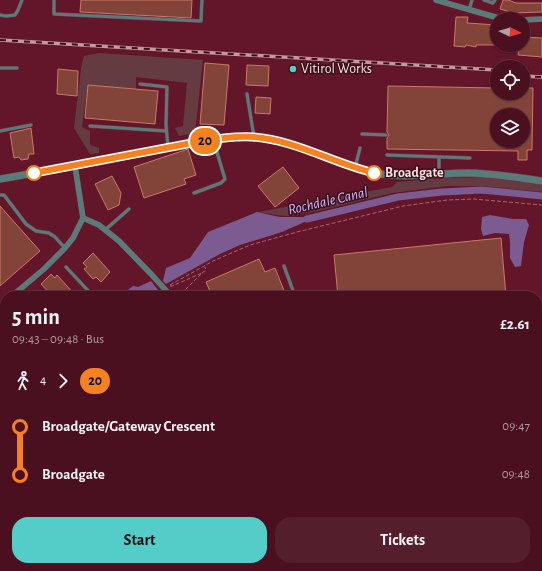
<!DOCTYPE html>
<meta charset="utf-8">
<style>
body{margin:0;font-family:"Alegreya Sans",sans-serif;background:#541e2c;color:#f1f3f6;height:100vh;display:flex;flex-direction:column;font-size:15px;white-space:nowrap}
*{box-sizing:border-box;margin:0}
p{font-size:13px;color:#b29da4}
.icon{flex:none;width:22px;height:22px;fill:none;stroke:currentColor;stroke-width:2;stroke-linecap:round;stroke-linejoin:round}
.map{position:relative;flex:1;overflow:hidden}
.panel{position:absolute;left:0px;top:291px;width:542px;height:280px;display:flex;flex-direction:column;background:#4a101f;border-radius:16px 16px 0 0;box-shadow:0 1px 3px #0004,0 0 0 1px #61303d}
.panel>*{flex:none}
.badge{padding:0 8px;border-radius:13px;font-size:14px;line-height:26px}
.needle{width:26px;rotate:95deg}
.controls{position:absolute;left:490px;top:12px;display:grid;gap:8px}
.controls a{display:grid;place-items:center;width:40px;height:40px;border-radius:50%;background:#4a101f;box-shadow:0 1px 3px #0004,0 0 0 1px #61303d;font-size:20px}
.map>.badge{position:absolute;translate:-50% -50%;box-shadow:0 0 0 2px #fff}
.legs{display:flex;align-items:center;gap:6px;height:44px;padding:0 12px;font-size:13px}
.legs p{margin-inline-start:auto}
.head{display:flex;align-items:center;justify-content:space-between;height:68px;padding:0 12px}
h1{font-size:22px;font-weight:700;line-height:30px}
.button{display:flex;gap:8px;margin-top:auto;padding:8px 12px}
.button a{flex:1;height:46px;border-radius:16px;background:#54cdc8;color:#111;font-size:16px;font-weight:700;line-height:46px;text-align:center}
.button a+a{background:#541e2c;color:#f1f3f6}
ul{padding:0 12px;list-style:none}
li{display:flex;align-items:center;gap:14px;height:48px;font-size:15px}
li i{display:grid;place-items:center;width:6px;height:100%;margin:0 5px;background:currentColor}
li i::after{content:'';width:10px;height:10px;margin:-5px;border:3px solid;border-radius:50%;background:#4a101f}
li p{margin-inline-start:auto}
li:first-child i{background:linear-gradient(#0000 50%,currentColor 0)}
li:last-child i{background:linear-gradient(currentColor 50%,#0000 0)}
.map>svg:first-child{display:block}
.green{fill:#643b41}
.water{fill:#7b5b90}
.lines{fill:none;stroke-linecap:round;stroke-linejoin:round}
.stream{stroke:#7b5b90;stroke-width:2}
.canal{stroke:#7b5b90;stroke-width:7}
.building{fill:#824439;stroke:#cd7869;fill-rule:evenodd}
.service-casing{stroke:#7c3547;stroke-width:4}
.minor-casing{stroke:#7c3547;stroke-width:6}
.tertiary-casing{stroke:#7c3547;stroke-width:8}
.path{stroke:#a26774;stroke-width:1;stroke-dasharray:4 2;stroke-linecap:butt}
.service{stroke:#597c7a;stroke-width:3}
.minor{stroke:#597c7a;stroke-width:5.5}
.tertiary{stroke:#597c7a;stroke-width:7}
.rail-casing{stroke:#c798a1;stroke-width:3.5}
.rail{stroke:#331218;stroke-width:2;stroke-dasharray:6;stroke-linecap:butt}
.minor-bridge-casing{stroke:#7c3547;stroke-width:6;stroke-linecap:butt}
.minor-bridge{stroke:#597c7a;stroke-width:5.5}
.line-1-casing{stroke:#fff;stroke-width:9}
.line-1{stroke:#f58220;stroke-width:6}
.poi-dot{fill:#54cdc8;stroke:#331218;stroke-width:1.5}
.stop-1-dot{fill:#fff;stroke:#f58220;stroke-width:2}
.labels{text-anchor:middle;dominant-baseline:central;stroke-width:3;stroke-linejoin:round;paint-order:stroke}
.poi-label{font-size:14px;fill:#fddfe2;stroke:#331218;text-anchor:start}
.stop-label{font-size:14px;font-weight:bold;fill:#fddfe2;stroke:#331218;text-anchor:start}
.water-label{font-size:15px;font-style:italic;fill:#deb0fe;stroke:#331218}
</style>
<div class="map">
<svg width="542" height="571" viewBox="0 0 542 571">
<rect width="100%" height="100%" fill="#631529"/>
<path class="green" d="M99,53L203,60L195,133L179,136L175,128L183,126L187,83L136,77V89L88,85L82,127L90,131V145L99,148V153L90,154L74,128L81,68L84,56Z
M482,177L542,184V192L482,186H447L392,193L318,211L287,216L277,215L258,212L392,187L397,182L445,178Z
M542,450V571H463L466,566H537V459Z
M0,513L5,519V566H7L10,571H0Z"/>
<path class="water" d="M257,212L280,217H316L282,232L240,245L220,254L166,284L163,281L166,268L190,258L208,232Z
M490,215L513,219H526L529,225L524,242L521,266L515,267L510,258V242L509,234L495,233L483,236L481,229L482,217Z
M151,281L158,290L149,296H120L133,286L138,287Z
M134,566H174L175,571H133Z"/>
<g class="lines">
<path class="stream" d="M537,372L542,345"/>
<path class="canal" d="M307,219L398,197L442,192L482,190L542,196"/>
</g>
<path class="building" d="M81,0H192L191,18L80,12Z
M503,0H508L516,3H542V12L514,13L500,9Z
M456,17H468L467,23L497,25V45H476V47L466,45L465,47L454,46Z
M523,37L542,38V57L518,55L519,45H523Z
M205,63L229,65L224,125L200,124Z
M247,65L269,66L268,86L246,85Z
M58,69L78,71L77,96L57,94Z
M88,85L158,91L155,124L85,118Z
M388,86L497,88V93H523V88H533L532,150H527V160H518V151L387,149V138L389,135L387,132ZM497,115H523V141H497Z
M256,97L271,98L270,114L255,113Z
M31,128L34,154H29L28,159L21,160L19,157L14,158L10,133Z
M188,149L196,175L184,179L186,184L144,198L134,167Z
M283,167L299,188L275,207L258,186Z
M112,176L121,193L119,205L108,210L95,184Z
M0,206L40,251L0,286Z
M501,238L506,296H338L334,255Z
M93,253L110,272L101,282L96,277L93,279L84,269L87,267L83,263Z
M259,259L265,272L275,268L285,293L279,296H212L206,282Z
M51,274L55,278L57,275L76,296H52L41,284Z
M0,328L5,333V361L0,356Z
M5,445V463L0,467V450Z"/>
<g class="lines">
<g class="service-casing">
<path id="service" d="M54,0V14L201,21L202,0
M484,0L493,3L495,0
M469,10L472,0
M0,15L6,16L15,15L18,10L22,0
M0,68H17
M140,84L167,87L166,124L168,148
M247,94L254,137
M90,126L166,131
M0,131L31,125
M362,134L386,135
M387,155L470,158
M355,168L360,148
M439,174V157
M194,193L221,183L225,179L213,139
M0,195H4L26,224L36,231L49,233L55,237L65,248
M105,230L129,209
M284,266L295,296
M66,267L93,296
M0,483L5,488"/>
</g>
<g class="minor-casing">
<path id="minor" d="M436,0L502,19
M523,20L542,19
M83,218L99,225L119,241L152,275
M12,296L44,269L65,248L73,238L83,218L75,166
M0,307L5,302"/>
</g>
<g class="tertiary-casing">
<path id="tertiary" d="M0,179L75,166L213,139C245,135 269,137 300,147C325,156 349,168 375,173C406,179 438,173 469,173C492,173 519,178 542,181"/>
</g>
<path class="path" d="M202,273L206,270L205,267
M170,285L213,261L250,245L297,232L403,206L447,200L474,199L542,205
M170,286H172L202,273L181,294L182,296
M153,296L159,292
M537,410L542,409
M0,432L5,427"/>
<use href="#service" class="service"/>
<use href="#minor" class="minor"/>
<use href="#tertiary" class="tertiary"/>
<g class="rail-casing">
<path id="rail" d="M0,40L497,70
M523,76L542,77"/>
</g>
<use href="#rail" class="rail"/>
<g class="minor-bridge-casing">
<path id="minor-bridge" d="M152,275L171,296"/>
</g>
<use href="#minor-bridge" class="minor-bridge"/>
</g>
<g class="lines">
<g class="line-1-casing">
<path id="line-1" d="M34,173L213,139C226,138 239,136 253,137C295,140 333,163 374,173"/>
</g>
<use href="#line-1" class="line-1"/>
</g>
<circle class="poi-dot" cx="293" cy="69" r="4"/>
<g class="stop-1-dot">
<circle cx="34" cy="173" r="7"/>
<circle cx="374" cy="173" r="7"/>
</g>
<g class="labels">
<g class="poi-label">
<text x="301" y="69">Vitirol Works</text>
</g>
<g class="stop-label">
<text x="385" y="173">Broadgate</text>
</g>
<g class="water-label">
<text transform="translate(328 201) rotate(-13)">Rochdale Canal</text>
</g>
</g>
</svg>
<div class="controls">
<a><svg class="needle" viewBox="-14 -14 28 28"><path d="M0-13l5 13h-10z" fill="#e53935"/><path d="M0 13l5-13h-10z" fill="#b29da4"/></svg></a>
<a><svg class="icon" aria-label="locate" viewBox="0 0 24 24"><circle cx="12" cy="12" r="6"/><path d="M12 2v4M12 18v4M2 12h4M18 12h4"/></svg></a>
<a><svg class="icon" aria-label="layers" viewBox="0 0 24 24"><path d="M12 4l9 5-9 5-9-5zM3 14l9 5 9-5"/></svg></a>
</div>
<b class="badge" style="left:205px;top:141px;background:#f58220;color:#111">20</b>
<section class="panel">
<div class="head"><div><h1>5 min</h1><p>09:43 – 09:48 · Bus</p></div><b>£2.61</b></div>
<div class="legs"><svg class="icon" aria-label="walk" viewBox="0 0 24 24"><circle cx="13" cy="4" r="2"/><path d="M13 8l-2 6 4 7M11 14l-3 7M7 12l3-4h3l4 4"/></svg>4<svg class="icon" aria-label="forward" viewBox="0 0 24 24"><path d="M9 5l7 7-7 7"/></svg><b class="badge" style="background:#f58220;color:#111">20</b></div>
<ul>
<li><i style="color:#f58220"></i><b>Broadgate/Gateway Crescent</b><p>09:47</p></li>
<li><i style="color:#f58220"></i><b>Broadgate</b><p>09:48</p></li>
</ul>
<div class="button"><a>Start</a><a>Tickets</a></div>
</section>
</div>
